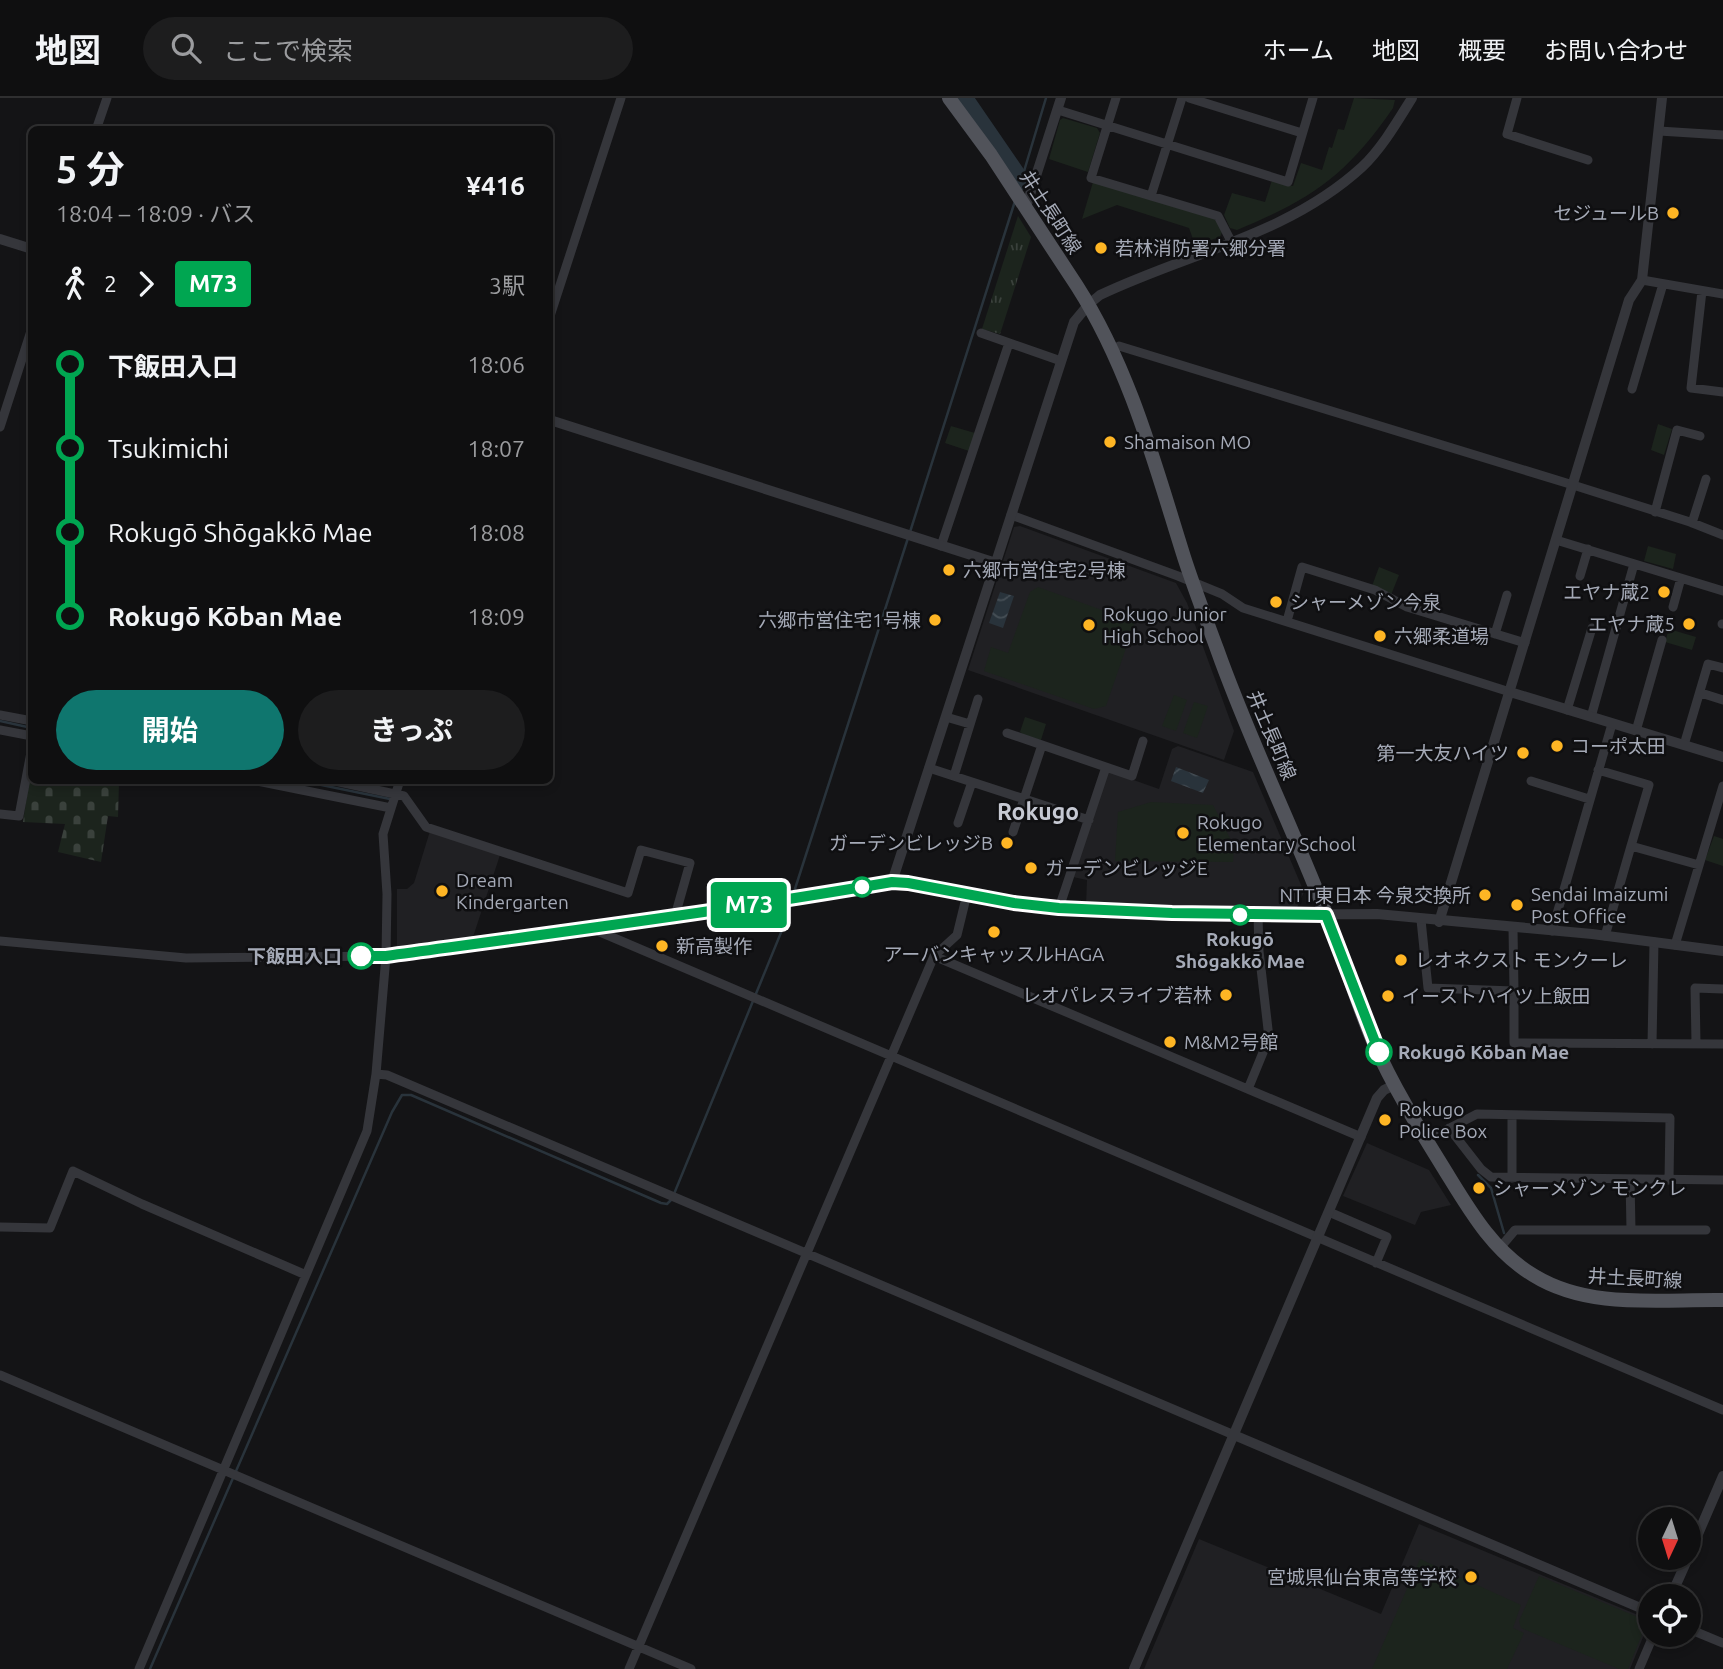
<!DOCTYPE html>
<html lang="ja">
<meta charset="utf-8">
<style>
body{margin:0;font-family:Ubuntu,"Noto Sans JP",sans-serif;background:#1d1d1e;color:#f1f3f6;height:100vh;display:flex;flex-direction:column;font-size:26px;white-space:nowrap}
*{box-sizing:border-box;margin:0}
p{font-size:23px;color:#9b9c9f}
.icon{flex:none;width:38px;height:38px;fill:none;stroke:currentColor;stroke-width:2;stroke-linecap:round;stroke-linejoin:round}
.map{position:relative;flex:1;overflow:hidden}
.sheet{position:absolute;left:28px;top:28px;width:525px;height:658px;display:flex;flex-direction:column;background:#0f0f10;border-radius:10px;box-shadow:0 4px 10px #0003,0 0 0 2px #2f2f30}
.sheet>*{flex:none}
.badge{padding:0 14px;border-radius:5px;font-size:24px;line-height:46px}
.needle{width:46px;rotate:184deg}
.controls{position:absolute;left:1638px;top:1409px;display:grid;gap:14px}
.controls a{display:grid;place-items:center;width:63px;height:63px;border-radius:50%;background:#0f0f10;box-shadow:0 4px 10px #0003,0 0 0 2px #2f2f30;font-size:35px}
.map>.badge{position:absolute;translate:-50% -50%;box-shadow:0 0 0 4px #fff}
.legs{display:flex;align-items:center;gap:10px;height:77px;padding:0 28px;font-size:23px}
.legs p{margin-inline-start:auto}
.headline{display:flex;align-items:center;justify-content:space-between;height:119px;padding:0 28px}
h1{font-size:38px;font-weight:700;line-height:52px}
.primary-button{display:flex;gap:14px;margin-top:auto;padding:14px 28px}
.primary-button a{flex:1;height:80px;border-radius:42px;background:#0f766e;color:#fff;font-size:28px;font-weight:700;line-height:80px;text-align:center}
.primary-button a+a{background:#1d1d1e;color:#f1f3f6}
ul{padding:0 28px;list-style:none}
li{display:flex;align-items:center;gap:24px;height:84px;font-size:26px}
li i{display:grid;place-items:center;width:10px;height:100%;margin:0 9px;background:currentColor}
li i::after{content:'';width:18px;height:18px;margin:-9px;border:5px solid;border-radius:50%;background:#0f0f10}
li p{margin-inline-start:auto}
li:first-child i{background:linear-gradient(#0000 50%,currentColor 0)}
li:last-child i{background:linear-gradient(currentColor 50%,#0000 0)}
header{display:flex;align-items:center;gap:42px;box-sizing:border-box;height:98px;padding:0 35px;background:#0f0f10;border-bottom:2px solid #2f2f30}
header strong{font-size:33px}
nav{display:flex;gap:38px;margin-inline-start:auto;font-size:24px}
.search{width:490px;height:63px;background:#1d1d1e;display:flex;align-items:center;gap:18px;box-sizing:border-box;padding:0 24px;border-radius:38px;color:#9b9c9f;font-size:26px}
.map>svg:first-child{display:block}
.built{fill:#202023}
.grass{fill:url(#grass-tufts)}
.cemetery{fill:url(#cemetery-stones)}
.green{fill:#1c241d}
.water{fill:url(#water-waves)}
.lines{fill:none;stroke-linecap:round;stroke-linejoin:round}
.stream{stroke:#29333b;stroke-width:2.5}
.river{stroke:#29333b;stroke-width:18}
.minor{stroke:#35363b;stroke-width:9}
.tertiary{stroke:#35363b;stroke-width:10}
.primary{stroke:#51535a;stroke-width:14}
.line-1-casing{stroke:#fff;stroke-width:16}
.line-1{stroke:#00a651;stroke-width:10}
.poi-dot{fill:#feb524;stroke:#0f0f11;stroke-width:2.5}
.stop-1-dot{fill:#fff;stroke:#00a651;stroke-width:3.5}
.labels{text-anchor:middle;dominant-baseline:central;stroke-width:5;stroke-linejoin:round;paint-order:stroke}
.street-label{font-size:19px;fill:#a5aab7;stroke:#0f0f11}
.poi-label{font-size:19px;fill:#a5aab7;stroke:#0f0f11;text-anchor:start}
.stop-label{font-size:19px;font-weight:bold;fill:#a5aab7;stroke:#0f0f11}
.quarter-label{font-size:23px;font-weight:bold;fill:#c6c9d3;stroke:#0f0f11}
</style>
<header>
<strong>地図</strong>
<div class="search"><svg class="icon" aria-label="search" viewBox="0 0 24 24"><circle cx="10" cy="10" r="6"/><path d="M15 15l6 6"/></svg>ここで検索</div>
<nav><a>ホーム</a><a>地図</a><a>概要</a><a>お問い合わせ</a></nav>
</header>
<div class="map">
<svg width="1723" height="1571" viewBox="0 0 1723 1571">
<defs>
<pattern id="grass-tufts" width="24" height="20" patternUnits="userSpaceOnUse" patternTransform="scale(1.75)"><rect width="24" height="20" fill="#1c241d"/><path d="M3 7l-1-3M5 7V3M7 7l1-3M15 17l-1-3M17 17v-4M19 17l1-3" fill="none" stroke="#3a413c"/></pattern>
<pattern id="cemetery-stones" width="16" height="16" patternUnits="userSpaceOnUse" patternTransform="scale(1.75)"><rect width="16" height="16" fill="#1c241d"/><path d="M2 7V4a2 2 0 0 1 4 0v3zM10 15v-3a2 2 0 0 1 4 0v3z" fill="#3a413c"/></pattern>
<pattern id="water-waves" width="16" height="10" patternUnits="userSpaceOnUse" patternTransform="scale(1.75)"><rect width="16" height="10" fill="#29333b"/><path d="M0 5q4-4 8 0t8 0" fill="none" stroke="#454e55"/></pattern>
</defs>
<rect width="100%" height="100%" fill="#141416"/>
<path class="built" d="M1020,428L1176,485L1187,505L1234,633L1224,662L968,572L1014,429Z
M1178,648L1253,674L1304,794L1296,812L1086,808L1087,782L1073,779L1108,673L1159,691L1172,651Z
M430,733L500,757L472,842L400,853L397,851V791H407L414,785Z
M1367,1045L1429,1072L1451,1107L1421,1114L1415,1127L1343,1098Z
M1419,1426L1650,1522L1630,1571H1144L1199,1441L1381,1516Z"/>
<path class="grass" d="M1018,118L1031,139L1000,236L982,231Z"/>
<path class="cemetery" d="M31,672L32,682L119,683L118,719L108,718L101,764L58,754L65,726L23,724Z"/>
<path class="green" d="M1354,0L1395,2L1393,10C1347,77 1312,101 1237,132L1230,130L1224,117L1232,95L1265,104L1272,82L1293,88L1301,65L1322,72L1329,49L1332,50L1338,31L1344,32Z
M1063,20L1097,30L1100,35L1088,74L1049,61L1060,22Z
M1093,84L1215,121L1223,132L1220,139L1195,147L1189,130L1117,107L1082,121Z
M1658,326L1672,331L1664,357L1651,352Z
M951,328L975,335L969,353L945,345Z
M1648,448L1676,456L1673,471L1644,463Z
M1379,469L1399,477L1391,497L1372,488Z
M1038,489L1135,524L1106,608L1094,611L984,573L991,549L1008,555L1030,494Z
M1669,531L1696,539L1692,552L1665,544Z
M1174,597L1187,602L1176,633L1162,628Z
M1194,604L1208,608L1197,640L1183,635Z
M1025,619L1046,626L1041,642L1024,637L1020,634Z
M1151,704L1213,707L1234,748L1233,764L1115,763L1118,714Z
M1714,738L1723,741V768L1705,762Z
M1420,1461L1521,1507L1513,1530L1524,1535L1507,1571H1372Z
M1539,1478L1645,1522V1529L1628,1571H1619L1521,1530L1519,1523Z"/>
<path class="water" d="M1000,494L1014,498L1003,530L989,525Z
M1176,669L1209,682L1203,695L1171,683Z"/>
<g class="lines">
<path class="stream" d="M1019,90L1046,0
M910,434L1015,103
M0,623L32,630
M297,682L390,701
M793,797L908,440
M1478,1077L1491,1090L1504,1135
M674,1096L789,815L791,803
M150,1571L392,1014L402,997H411L661,1105L667,1106L671,1102"/>
<path class="river" d="M964,0L1021,83"/>
<path class="minor" d="M1116,0L1091,80L1218,118L1232,145
M1189,0L1302,35
M1517,0L1507,36L1588,62
M1058,12L1288,84L1313,0
M96,32L107,0
M1659,33L1723,37
M1151,98L1182,0
M1642,182L1723,196
M1702,193L1691,290L1723,294
M550,218L621,0
M981,235L1061,263
M1111,253L1119,248L1573,387L1690,424L1723,437
M1632,291L1663,186
M0,329L32,230
M1655,414L1677,332L1700,338
M1011,417L1178,478L1222,496L1243,510L1510,594
M1692,425L1706,381
M1556,442L1723,493
M941,448L1009,245
M1580,478L1588,451
M1673,509L1681,480
M1287,523L1302,469L1375,492L1407,509L1525,545
M1722,526H1723
M1495,536L1507,497
M1701,595L1723,602
M1567,612L1592,530
M0,617L32,623
M946,619L970,626
M1591,619L1634,466
M0,632L32,638
M1636,633L1662,542
M1007,635L1132,678L1143,643
M1684,647L1708,566L1723,570
M929,670L1089,722
M1598,672L1649,687L1631,748
M954,678L978,601
M252,682L391,710
M330,682L404,698L426,729L628,795L641,752L690,765L675,818
M1531,683L1589,701
M0,716L19,718L32,649
M958,725L972,684
M1013,734L1042,647
M967,796L957,837L934,858L1361,1039
M1059,810L1106,669
M1421,822L1428,890L1514,893L1513,830
M597,829L600,834L1723,1312
M1552,833L1612,626
M1605,838L1631,748L1699,767
M0,843L186,860L386,858L798,800
M1675,847L1723,688
M1514,893V945L1723,946
M1696,945L1695,890L1723,891
M1652,946L1654,844
M376,976L387,977L1234,1337
M1248,991L1269,940L1259,853L1258,817
M1449,1030L1481,1071L1491,1079L1723,1082
M1424,1039L1446,1032L1477,1016L1670,1020L1669,1082
M1512,1080V1017
M1630,1081L1631,1132
M1329,1114L1387,1139L1376,1165
M0,1129L50,1130L73,1073L142,1106L306,1177
M1499,1151L1515,1132H1706
M0,1277L691,1571
M1689,1531L1723,1545
M139,1571L367,1033L376,976L386,858L387,796L383,736L400,682
M629,1571L934,858
M1639,1571L1654,1536"/>
<path class="tertiary" d="M1026,109L1061,0
M0,141L32,151
M550,322L996,465
M1510,594L1723,659
M892,784L1074,224L1089,206L1100,197C1188,155 1288,137 1362,69C1382,50 1397,24 1412,0
M798,800L892,784L908,785L1014,805L1059,810L1240,817L1377,816L1592,836L1723,853
M1439,824L1629,202L1642,182L1662,0
M1234,1337L1650,1514
M1689,1457L1723,1378
M1671,1498L1688,1460
M1134,1571L1377,1000L1384,992L1394,987"/>
<path class="primary" d="M949,0L991,57L1077,188C1130,271 1155,367 1184,459C1194,490 1206,521 1217,551C1251,647 1297,738 1333,834C1347,870 1358,908 1373,943C1393,989 1420,1032 1446,1074C1470,1113 1493,1153 1533,1177C1589,1212 1660,1201 1723,1202"/>
</g>
<g class="lines">
<g class="line-1-casing">
<path id="line-1" d="M361,858H386C555,835 724,813 892,784L908,785L1014,805L1059,810L1172,815L1326,817L1379,954"/>
</g>
<use href="#line-1" class="line-1"/>
</g>
<g class="poi-dot">
<circle cx="1673" cy="115" r="7"/>
<circle cx="1101" cy="150" r="7"/>
<circle cx="1110" cy="344" r="7"/>
<circle cx="949" cy="472" r="7"/>
<circle cx="1664" cy="494" r="7"/>
<circle cx="1276" cy="504" r="7"/>
<circle cx="935" cy="522" r="7"/>
<circle cx="1689" cy="526" r="7"/>
<circle cx="1089" cy="527" r="7"/>
<circle cx="1380" cy="538" r="7"/>
<circle cx="1557" cy="648" r="7"/>
<circle cx="1523" cy="655" r="7"/>
<circle cx="1183" cy="735" r="7"/>
<circle cx="1007" cy="745" r="7"/>
<circle cx="1031" cy="770" r="7"/>
<circle cx="442" cy="793" r="7"/>
<circle cx="1485" cy="797" r="7"/>
<circle cx="1517" cy="807" r="7"/>
<circle cx="994" cy="834" r="7"/>
<circle cx="662" cy="848" r="7"/>
<circle cx="1401" cy="862" r="7"/>
<circle cx="1226" cy="897" r="7"/>
<circle cx="1388" cy="898" r="7"/>
<circle cx="1170" cy="944" r="7"/>
<circle cx="1385" cy="1022" r="7"/>
<circle cx="1479" cy="1090" r="7"/>
<circle cx="1471" cy="1479" r="7"/>
</g>
<g class="stop-1-dot">
<circle cx="862" cy="789" r="9"/>
<circle cx="1240" cy="817" r="9"/>
<circle cx="361" cy="858" r="12"/>
<circle cx="1379" cy="954" r="12"/>
</g>
<g class="labels">
<g class="street-label">
<text transform="translate(1051 114) rotate(57)">井土長町線</text>
<text transform="translate(1272 637) rotate(67)">井土長町線</text>
<text transform="translate(1635 1180) rotate(3)">井土長町線</text>
</g>
<g class="poi-label">
<text x="1659" y="115" text-anchor="end">セジュールB</text>
<text x="1115" y="150">若林消防署六郷分署</text>
<text x="1124" y="344">Shamaison MO</text>
<text x="963" y="472">六郷市営住宅2号棟</text>
<text x="1650" y="494" text-anchor="end">エヤナ蔵2</text>
<text x="1290" y="504">シャーメゾン今泉</text>
<text x="1103" y="516">Rokugo Junior<tspan x="1103" dy="22">High School</tspan></text>
<text x="921" y="522" text-anchor="end">六郷市営住宅1号棟</text>
<text x="1675" y="526" text-anchor="end">エヤナ蔵5</text>
<text x="1394" y="538">六郷柔道場</text>
<text x="1571" y="648">コーポ太田</text>
<text x="1509" y="655" text-anchor="end">第一大友ハイツ</text>
<text x="1197" y="724">Rokugo<tspan x="1197" dy="22">Elementary School</tspan></text>
<text x="993" y="745" text-anchor="end">ガーデンビレッジB</text>
<text x="1045" y="770">ガーデンビレッジE</text>
<text x="456" y="782">Dream<tspan x="456" dy="22">Kindergarten</tspan></text>
<text x="1531" y="796">Sendai Imaizumi<tspan x="1531" dy="22">Post Office</tspan></text>
<text x="1471" y="797" text-anchor="end">NTT東日本 今泉交換所</text>
<text x="676" y="848">新高製作</text>
<text x="994" y="856" text-anchor="middle">アーバンキャッスルHAGA</text>
<text x="1415" y="862">レオネクスト モンクーレ</text>
<text x="1212" y="897" text-anchor="end">レオパレスライブ若林</text>
<text x="1402" y="898">イーストハイツ上飯田</text>
<text x="1184" y="944">M&amp;M2号館</text>
<text x="1399" y="1011">Rokugo<tspan x="1399" dy="22">Police Box</tspan></text>
<text x="1493" y="1090">シャーメゾン モンクレ</text>
<text x="1457" y="1479" text-anchor="end">宮城県仙台東高等学校</text>
</g>
<g class="stop-label">
<text x="1240" y="841">Rokugō<tspan x="1240" dy="22">Shōgakkō Mae</tspan></text>
<text x="342" y="858" text-anchor="end">下飯田入口</text>
<text x="1398" y="954" text-anchor="start">Rokugō Kōban Mae</text>
</g>
<g class="quarter-label">
<text x="1038" y="713">Rokugo</text>
</g>
</g>
</svg>
<div class="controls">
<a><svg class="needle" viewBox="-14 -14 28 28"><path d="M0-13l5 13h-10z" fill="#e53935"/><path d="M0 13l5-13h-10z" fill="#9b9c9f"/></svg></a>
<a><svg class="icon" aria-label="locate" viewBox="0 0 24 24"><circle cx="12" cy="12" r="6"/><path d="M12 2v4M12 18v4M2 12h4M18 12h4"/></svg></a>
</div>
<b class="badge" style="left:749px;top:807px;background:#00a651;color:#fff">M73</b>
<section class="sheet">
<div class="headline"><div><h1>5 分</h1><p>18:04 – 18:09 · バス</p></div><b>¥416</b></div>
<div class="legs"><svg class="icon" aria-label="walk" viewBox="0 0 24 24"><circle cx="13" cy="4" r="2"/><path d="M13 8l-2 6 4 7M11 14l-3 7M7 12l3-4h3l4 4"/></svg>2<svg class="icon" aria-label="forward" viewBox="0 0 24 24"><path d="M9 5l7 7-7 7"/></svg><b class="badge" style="background:#00a651;color:#fff">M73</b><p>3駅</p></div>
<ul>
<li><i style="color:#00a651"></i><b>下飯田入口</b><p>18:06</p></li>
<li><i style="color:#00a651"></i><span>Tsukimichi</span><p>18:07</p></li>
<li><i style="color:#00a651"></i><span>Rokugō Shōgakkō Mae</span><p>18:08</p></li>
<li><i style="color:#00a651"></i><b>Rokugō Kōban Mae</b><p>18:09</p></li>
</ul>
<div class="primary-button"><a>開始</a><a>きっぷ</a></div>
</section>
</div>
